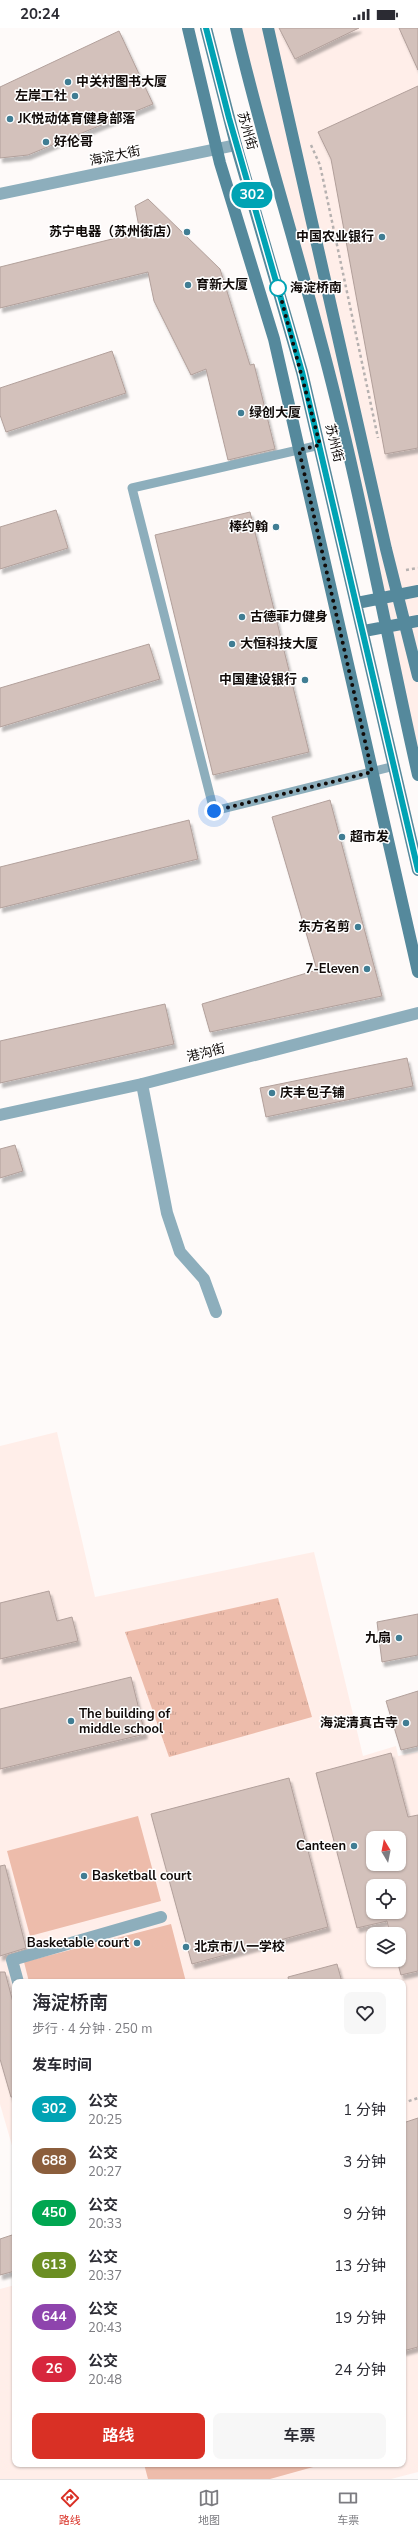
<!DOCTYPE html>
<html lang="zh">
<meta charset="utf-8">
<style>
body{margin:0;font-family:"Nunito Sans","Noto Sans SC",sans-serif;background:#f7f7f7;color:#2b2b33;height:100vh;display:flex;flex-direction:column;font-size:15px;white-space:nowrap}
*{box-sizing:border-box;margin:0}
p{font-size:13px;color:#7c7c81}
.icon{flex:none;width:22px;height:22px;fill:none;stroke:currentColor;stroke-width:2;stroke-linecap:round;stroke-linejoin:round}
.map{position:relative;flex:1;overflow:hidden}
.side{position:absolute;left:12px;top:1951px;width:394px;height:488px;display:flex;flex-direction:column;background:#fff;border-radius:8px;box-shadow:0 1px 3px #0004}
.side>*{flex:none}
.badge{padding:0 8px;border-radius:13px;font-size:14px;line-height:26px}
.needle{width:26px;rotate:350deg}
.buttons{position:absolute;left:366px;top:1803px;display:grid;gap:8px}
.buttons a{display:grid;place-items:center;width:40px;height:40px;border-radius:8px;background:#fff;box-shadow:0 1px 3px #0004;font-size:20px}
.you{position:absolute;width:20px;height:20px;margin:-10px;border:3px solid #fff;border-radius:50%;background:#1a73e8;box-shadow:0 0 0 6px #1a73e833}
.map>.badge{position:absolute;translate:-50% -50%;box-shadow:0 0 0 2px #fff}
h2{padding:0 20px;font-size:15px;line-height:36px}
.round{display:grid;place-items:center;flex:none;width:42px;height:42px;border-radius:8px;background:#f7f7f7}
.headline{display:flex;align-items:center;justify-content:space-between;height:68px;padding:0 20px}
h1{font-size:19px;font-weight:600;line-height:30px}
.cta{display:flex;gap:8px;margin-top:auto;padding:8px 20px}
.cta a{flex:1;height:46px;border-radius:8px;background:#d93025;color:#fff;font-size:16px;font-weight:600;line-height:46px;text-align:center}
.cta a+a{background:#f7f7f7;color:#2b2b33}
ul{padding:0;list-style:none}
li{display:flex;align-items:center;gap:12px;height:52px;padding:0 20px}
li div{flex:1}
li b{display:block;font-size:15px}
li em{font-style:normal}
li .badge{min-width:44px;font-weight:700;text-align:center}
.status{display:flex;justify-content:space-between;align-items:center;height:28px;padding:0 20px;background:#fff;direction:ltr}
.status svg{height:11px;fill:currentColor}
.menu{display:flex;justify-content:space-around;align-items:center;height:56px;border-top:1px solid #e1e1e2;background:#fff;font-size:11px;color:#7c7c81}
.menu a{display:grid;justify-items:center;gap:2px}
.menu .on{color:#d93025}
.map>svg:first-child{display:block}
.built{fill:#ffeee9;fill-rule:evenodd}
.grass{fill:url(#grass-tufts)}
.pitch{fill:#edbcab}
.building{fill:#d3c1bb;stroke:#b2a09b;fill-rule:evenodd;filter:url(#shadow)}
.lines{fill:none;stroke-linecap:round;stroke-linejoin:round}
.path{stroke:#b6b1b0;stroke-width:2.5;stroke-dasharray:3 3;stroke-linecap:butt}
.lane{stroke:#8daebc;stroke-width:9}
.street{stroke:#8daebc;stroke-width:12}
.secondary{stroke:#55899c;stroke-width:12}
.line-casing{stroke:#fff;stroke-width:9}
.line{stroke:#00a3b4;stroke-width:6}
.walk{stroke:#110b09;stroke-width:4;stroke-dasharray:0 7.2}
.poi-dot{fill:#407d93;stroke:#fff;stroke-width:1.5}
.stop-dot{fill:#fff;stroke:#00a3b4;stroke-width:2}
.labels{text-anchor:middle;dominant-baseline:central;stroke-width:3;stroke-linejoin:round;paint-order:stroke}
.poi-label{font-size:13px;font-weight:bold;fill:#110b09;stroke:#fff;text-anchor:start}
.street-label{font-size:13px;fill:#110b09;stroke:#fff}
.stop-label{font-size:13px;font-weight:bold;fill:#110b09;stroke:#fff;text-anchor:start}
</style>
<div class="status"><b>20:24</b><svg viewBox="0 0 49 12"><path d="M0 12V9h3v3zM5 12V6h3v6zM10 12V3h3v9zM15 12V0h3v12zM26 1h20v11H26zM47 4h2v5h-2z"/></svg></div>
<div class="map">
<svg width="418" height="2451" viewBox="0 0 418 2451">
<defs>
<pattern id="grass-tufts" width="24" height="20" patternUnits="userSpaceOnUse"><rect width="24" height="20" fill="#edbcab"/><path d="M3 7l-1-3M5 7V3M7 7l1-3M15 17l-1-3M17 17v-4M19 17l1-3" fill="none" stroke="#caa092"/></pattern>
<filter id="shadow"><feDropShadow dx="2.5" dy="4.5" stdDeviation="1" flood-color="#0004"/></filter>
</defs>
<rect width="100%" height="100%" fill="#fefaf9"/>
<path class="built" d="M236,0H418V745L321,312Z
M57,1404L95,1569L314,1524L363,1728L396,1718L398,1728L418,1724V2444L391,2451H0V2261L15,2257V2436H403V1954H15V2128L0,2076V1418ZM373,1810H399V1836H373ZM373,1858H399V1884H373ZM373,1906H399V1932H373Z"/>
<path class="grass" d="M278,1570L312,1689L169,1729L125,1604Z"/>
<path class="pitch" d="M138,1788L161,1873L30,1908L7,1823Z
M171,1896L186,1954H29L24,1934Z
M144,2436H324L270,2451H148Z"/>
<path class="building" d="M279,0H359L295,31Z
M399,0H418V42Z
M119,3L153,76L28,127L0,130V59Z
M418,58V420L385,426L331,131L318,104Z
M148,171L220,241L250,337L254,336L275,421L228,432L206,341L191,347L154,273L148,244L0,280V239L140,204L135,178Z
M112,323L126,365L6,404L0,387V360Z
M56,482L68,520L0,541V499Z
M250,484L309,724L213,747L155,507Z
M149,616L160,651L0,699V660Z
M330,772L382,968L210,1004L202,976L317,942L272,789Z
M189,792L198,831L0,880V839Z
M165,976L174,1016L0,1055V1013Z
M407,1030L413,1058L266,1089L260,1060Z
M15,1117L23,1143L0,1150V1121Z
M49,1563L57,1593L72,1589L78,1613L0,1631V1575Z
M418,1586V1627L382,1634L377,1594Z
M131,1649L145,1706L0,1741V1681Z
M418,1663V1718L401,1722L386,1673Z
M391,1725L408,1789L418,1787V1943L401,1947L397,1932H399V1906H390L387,1893L357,1900L316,1745ZM373,1810H399V1836H373ZM373,1858H399V1884H373Z
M289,1750L328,1899L192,1936L151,1786Z
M5,1837L26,1920L0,1928V1838Z
M337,1936L342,1954H289L288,1949Z
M0,1944H5L15,1982V2069H11L0,2031Z
M418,2090V2319L403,2323V2095Z
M15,2206V2243L0,2247V2211Z"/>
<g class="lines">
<path class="path" d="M311,117L320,137L378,410
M406,542L418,540
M403,2075L418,2070"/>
<path class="lane" d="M320,417L132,460L214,783L395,738"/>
<path class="street" d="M0,166L236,117
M142,1056L167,1185L180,1224L204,1251L216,1284
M0,1087L142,1056L418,985
M18,1954L12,1932L161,1889"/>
<path class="secondary" d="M188,0L220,135L274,311L418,944
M206,0L236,117L302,344L418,842
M236,0C260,104 293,206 320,310C359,454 385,602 418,747
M268,0L386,521L418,648
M357,575L418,563
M364,603L418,593"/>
</g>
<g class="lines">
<g class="line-casing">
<path id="line" d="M206,0L229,90L302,344L418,842"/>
</g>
<use href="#line" class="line"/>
<path class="walk" d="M214,783L372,744L299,422L320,417L277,255L278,260"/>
</g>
<g class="poi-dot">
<circle cx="68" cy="54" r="4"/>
<circle cx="75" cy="68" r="4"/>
<circle cx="10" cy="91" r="4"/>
<circle cx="46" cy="114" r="4"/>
<circle cx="187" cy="204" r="4"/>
<circle cx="382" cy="209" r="4"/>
<circle cx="188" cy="257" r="4"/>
<circle cx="241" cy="385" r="4"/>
<circle cx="276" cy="499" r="4"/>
<circle cx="242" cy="589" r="4"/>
<circle cx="232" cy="616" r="4"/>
<circle cx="305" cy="652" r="4"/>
<circle cx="342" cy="809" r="4"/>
<circle cx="358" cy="899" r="4"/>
<circle cx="367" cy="941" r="4"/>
<circle cx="272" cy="1065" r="4"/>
<circle cx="399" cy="1610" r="4"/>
<circle cx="71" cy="1693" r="4"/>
<circle cx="406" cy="1695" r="4"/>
<circle cx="354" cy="1818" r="4"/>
<circle cx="84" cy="1848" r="4"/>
<circle cx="137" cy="1915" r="4"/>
<circle cx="186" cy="1919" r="4"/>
</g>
<circle class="stop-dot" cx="278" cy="260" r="8"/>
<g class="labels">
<g class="poi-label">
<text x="76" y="54">中关村图书大厦</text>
<text x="67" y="68" text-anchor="end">左岸工社</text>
<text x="18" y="91">JK悦动体育健身部落</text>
<text x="54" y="114">好伦哥</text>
<text x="179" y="204" text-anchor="end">苏宁电器（苏州街店）</text>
<text x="374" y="209" text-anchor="end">中国农业银行</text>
<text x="196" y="257">育新大厦</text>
<text x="249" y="385">绿创大厦</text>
<text x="268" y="499" text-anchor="end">棒约翰</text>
<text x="250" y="589">古德菲力健身</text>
<text x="240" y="616">大恒科技大厦</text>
<text x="297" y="652" text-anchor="end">中国建设银行</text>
<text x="350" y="809">超市发</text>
<text x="350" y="899" text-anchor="end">东方名剪</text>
<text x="359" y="941" text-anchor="end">7-Eleven</text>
<text x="280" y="1065">庆丰包子铺</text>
<text x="391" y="1610" text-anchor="end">九扇</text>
<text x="79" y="1686">The building of<tspan x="79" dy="15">middle school</tspan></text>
<text x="398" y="1695" text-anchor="end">海淀清真古寺</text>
<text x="346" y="1818" text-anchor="end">Canteen</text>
<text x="92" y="1848">Basketball court</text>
<text x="129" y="1915" text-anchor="end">Basketable court</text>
<text x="194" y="1919">北京市八一学校</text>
</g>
<g class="street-label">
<text transform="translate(247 103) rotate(74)">苏州街</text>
<text transform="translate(115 128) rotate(-12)">海淀大街</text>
<text transform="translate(334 415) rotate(76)">苏州街</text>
<text transform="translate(206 1025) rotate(-14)">港沟街</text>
</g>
<g class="stop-label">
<text x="290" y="260">海淀桥南</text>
</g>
</g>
</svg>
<div class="buttons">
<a><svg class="needle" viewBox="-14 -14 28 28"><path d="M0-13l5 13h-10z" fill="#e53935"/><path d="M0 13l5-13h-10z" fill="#7c7c81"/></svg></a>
<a><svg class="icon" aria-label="locate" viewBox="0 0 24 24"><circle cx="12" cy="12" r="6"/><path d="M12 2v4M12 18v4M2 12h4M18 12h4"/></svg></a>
<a><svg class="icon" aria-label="layers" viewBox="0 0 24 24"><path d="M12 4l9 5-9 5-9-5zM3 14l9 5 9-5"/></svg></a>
</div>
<div class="you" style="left:214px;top:783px"></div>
<b class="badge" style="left:252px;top:167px;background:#00a3b4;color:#fff">302</b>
<section class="side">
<div class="headline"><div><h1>海淀桥南</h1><p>步行 · 4 分钟 · 250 m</p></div><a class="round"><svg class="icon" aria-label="heart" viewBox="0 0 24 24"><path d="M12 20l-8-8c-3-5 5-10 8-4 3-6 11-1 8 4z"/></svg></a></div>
<h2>发车时间</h2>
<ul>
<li><span class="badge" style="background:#00a3b4;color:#fff">302</span><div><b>公交</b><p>20:25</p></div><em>1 分钟</em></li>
<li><span class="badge" style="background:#8b5e3c;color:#fff">688</span><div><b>公交</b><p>20:27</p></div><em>3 分钟</em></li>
<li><span class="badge" style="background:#00a651;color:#fff">450</span><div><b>公交</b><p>20:33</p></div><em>9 分钟</em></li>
<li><span class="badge" style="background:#6b8e23;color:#fff">613</span><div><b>公交</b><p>20:37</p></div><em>13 分钟</em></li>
<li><span class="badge" style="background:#8e44ad;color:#fff">644</span><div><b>公交</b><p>20:43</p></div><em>19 分钟</em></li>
<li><span class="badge" style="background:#d7263d;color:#fff">26</span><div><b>公交</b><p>20:48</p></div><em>24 分钟</em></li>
</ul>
<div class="cta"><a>路线</a><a>车票</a></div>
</section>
</div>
<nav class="menu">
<a class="on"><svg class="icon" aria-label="directions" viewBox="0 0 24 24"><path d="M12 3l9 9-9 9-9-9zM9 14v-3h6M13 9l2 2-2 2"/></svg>路线</a>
<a><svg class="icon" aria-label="map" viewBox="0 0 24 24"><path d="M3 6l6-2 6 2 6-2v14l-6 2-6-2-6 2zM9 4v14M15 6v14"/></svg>地图</a>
<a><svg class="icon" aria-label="tickets" viewBox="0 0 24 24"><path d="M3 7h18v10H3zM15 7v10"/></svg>车票</a>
</nav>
